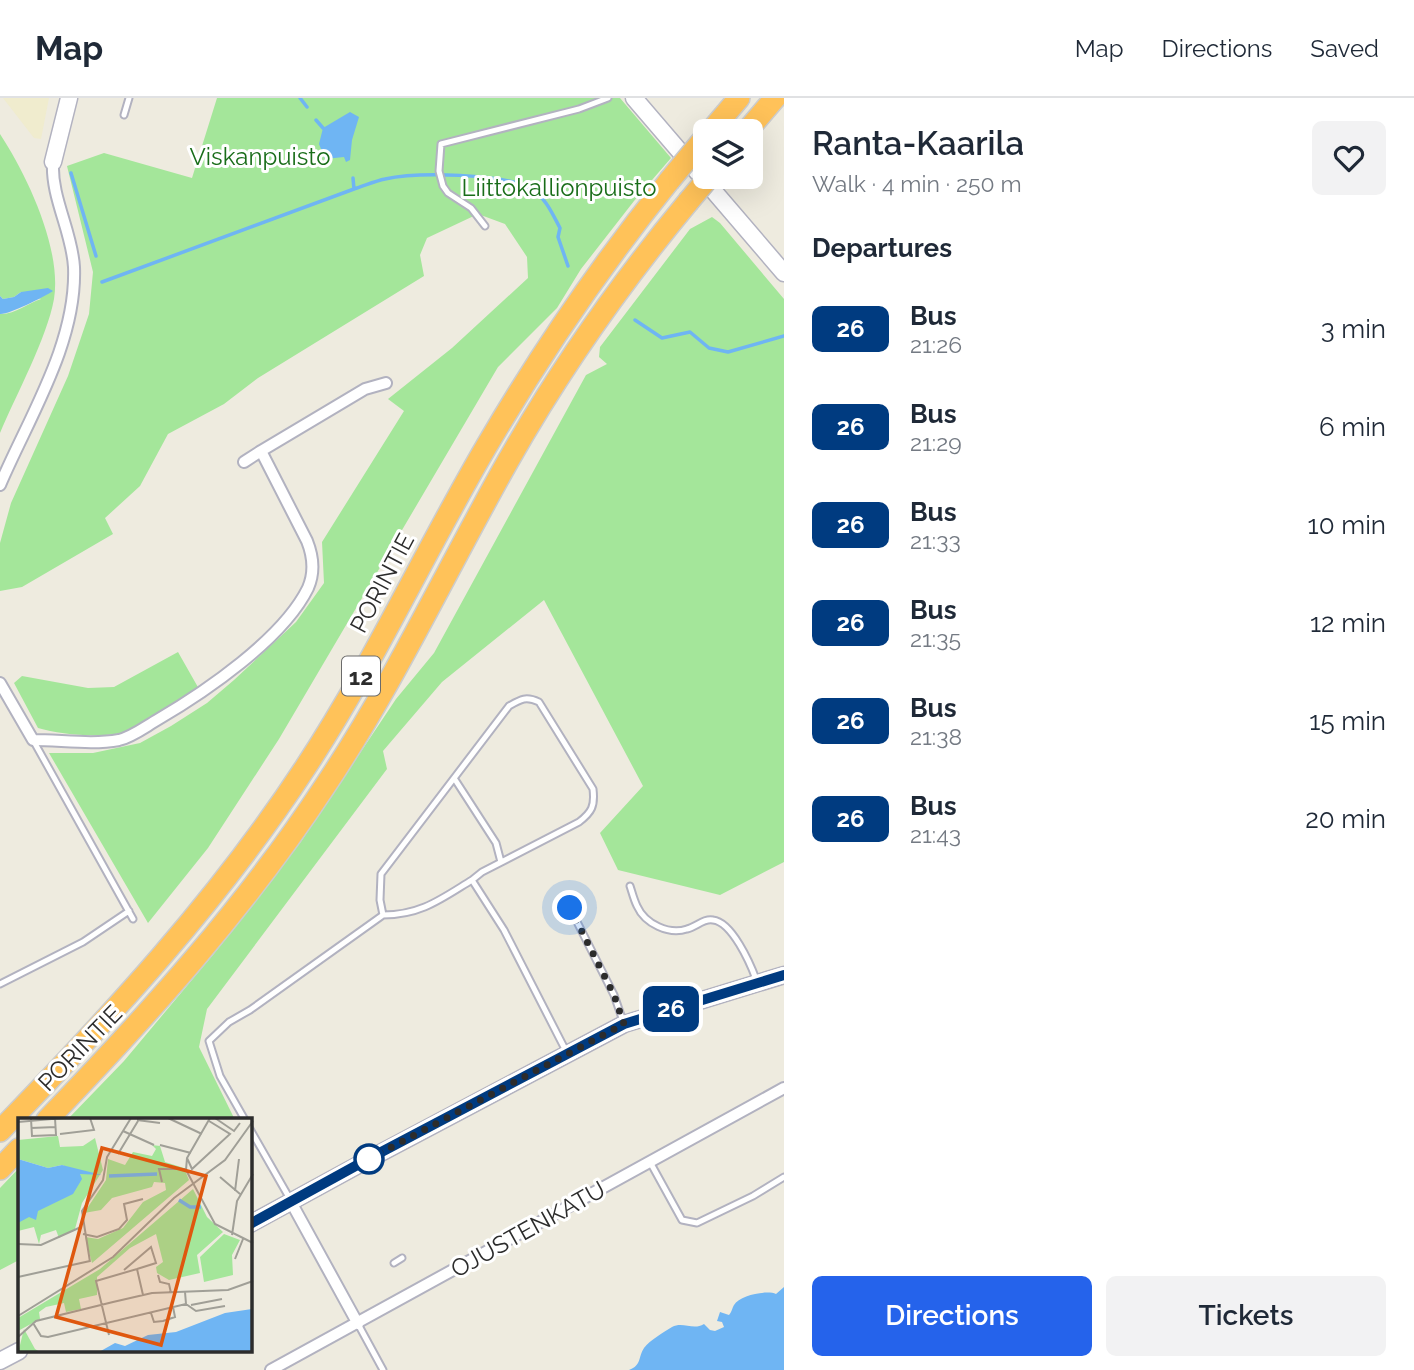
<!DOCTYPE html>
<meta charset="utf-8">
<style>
body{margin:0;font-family:Raleway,sans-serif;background:#f2f2f3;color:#1f2937;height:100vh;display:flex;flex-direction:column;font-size:26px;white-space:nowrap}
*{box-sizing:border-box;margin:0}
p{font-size:23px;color:#747a83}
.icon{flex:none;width:38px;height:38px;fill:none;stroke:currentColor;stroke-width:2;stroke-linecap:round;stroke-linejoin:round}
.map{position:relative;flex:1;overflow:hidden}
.panel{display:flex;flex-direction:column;background:#fff;width:630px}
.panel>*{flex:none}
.badge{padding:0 14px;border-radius:10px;font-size:24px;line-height:46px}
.buttons{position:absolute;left:693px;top:21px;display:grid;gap:14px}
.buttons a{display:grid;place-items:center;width:70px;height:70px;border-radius:10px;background:#fff;box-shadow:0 7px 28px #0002;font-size:35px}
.you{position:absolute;width:35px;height:35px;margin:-18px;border:5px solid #fff;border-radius:50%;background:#1a73e8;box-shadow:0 0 0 10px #1a73e833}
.map>.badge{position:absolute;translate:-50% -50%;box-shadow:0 0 0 4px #fff}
h2{padding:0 28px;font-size:26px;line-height:63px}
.round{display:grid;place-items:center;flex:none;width:74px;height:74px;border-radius:10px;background:#f2f2f3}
.overview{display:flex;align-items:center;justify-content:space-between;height:119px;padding:0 28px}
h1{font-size:33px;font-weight:600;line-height:52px}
.primary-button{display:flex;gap:14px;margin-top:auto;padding:14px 28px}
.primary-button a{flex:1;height:80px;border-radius:10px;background:#2563eb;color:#fff;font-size:28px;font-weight:600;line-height:80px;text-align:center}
.primary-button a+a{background:#f2f2f3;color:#1f2937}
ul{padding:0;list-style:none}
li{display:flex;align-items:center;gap:21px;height:98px;padding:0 28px}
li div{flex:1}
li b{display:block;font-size:26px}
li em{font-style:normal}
li .badge{min-width:77px;font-weight:700;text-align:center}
header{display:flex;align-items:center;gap:42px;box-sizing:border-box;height:98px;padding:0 35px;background:#fff;border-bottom:2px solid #e0e1e3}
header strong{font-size:33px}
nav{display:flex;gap:38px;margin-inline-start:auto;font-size:24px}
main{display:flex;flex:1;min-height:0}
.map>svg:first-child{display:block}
.education{fill:#f0ecce}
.green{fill:#a4e69a}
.water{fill:#6fb5f3}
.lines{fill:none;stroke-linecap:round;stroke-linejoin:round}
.stream{stroke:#6fb5f3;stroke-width:3.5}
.lane-casing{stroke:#b2b2c0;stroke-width:9}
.street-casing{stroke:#b2b2c0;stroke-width:14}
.secondary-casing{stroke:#b2b2c0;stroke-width:19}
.highway-casing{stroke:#ccc;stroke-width:24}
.lane{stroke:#fff;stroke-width:5}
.street{stroke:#fff;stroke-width:10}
.secondary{stroke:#fff;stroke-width:16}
.highway{stroke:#ffc259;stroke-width:21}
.highway-bridge-casing{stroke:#ccc;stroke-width:24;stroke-linecap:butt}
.highway-bridge{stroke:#ffc259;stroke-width:21}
.line-casing{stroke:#fff;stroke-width:16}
.line{stroke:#003b80;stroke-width:10}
.walk{stroke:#2c2c2c;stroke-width:7;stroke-dasharray:0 12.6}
.stop-dot{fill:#fff;stroke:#003b80;stroke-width:3.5}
.labels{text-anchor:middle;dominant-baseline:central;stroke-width:6;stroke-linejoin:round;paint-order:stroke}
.shield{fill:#fff;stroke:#6b6b6b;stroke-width:2}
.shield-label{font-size:23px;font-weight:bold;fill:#2c2c2c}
.park-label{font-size:24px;fill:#196d19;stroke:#fff}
.street-label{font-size:24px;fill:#2c2c2c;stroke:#fff}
.inset-river{fill:none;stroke:#6fb5f3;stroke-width:3.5}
.inset-road{fill:none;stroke:#a09f97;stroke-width:2}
.view{fill:#df570e;fill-opacity:0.15;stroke:#df570e;stroke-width:3.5}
.inset-edge{fill:none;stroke:#2c2c2c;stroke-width:3.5}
</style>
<header>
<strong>Map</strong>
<nav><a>Map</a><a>Directions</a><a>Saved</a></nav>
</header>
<main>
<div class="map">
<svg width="784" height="1272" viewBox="0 0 784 1272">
<rect width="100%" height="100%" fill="#eeebdf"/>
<path class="education" d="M3,0H49L41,41L34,40Z"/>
<path class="green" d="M217,0H620L671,60L634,103L581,171L557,210L498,269L279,641L208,750L148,825L49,655H93L140,645L171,628L207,605L234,582L296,524L324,485L322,444L404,313L388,301L452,250L528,180L527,159L505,126L478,116L427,140L420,157L424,178L258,280L224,306L168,336L140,388L105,420L113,436L22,489L0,493V445L11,405L68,278L89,216L93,174L67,68L104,55L192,80Z
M0,36C27,77 62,151 54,201C47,240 16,297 0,335V216C14,217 28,205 41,201L21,194L14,199L3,201L0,198Z
M712,119L720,125L784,201V764L720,797L618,772L600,735L643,688L544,502L442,584L383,653L387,671L207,911L199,949L235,1022H67L124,963L217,852L300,745L396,601L434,555L586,277L607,266L599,259L600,249L690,131Z
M178,554L199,591L128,633C105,641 62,637 38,630L14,585L22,578L88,590L114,589Z
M19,1070V1162L0,1172V1090Z"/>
<path class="water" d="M350,14L359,19L352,42L350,62L346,64L344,59L325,61L319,46L323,30Z
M48,190L53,193C44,199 8,217 0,216V198L3,201L14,199L21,194Z
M784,1189V1272H629C642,1267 638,1259 644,1250C650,1242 664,1234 672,1229C683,1223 693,1233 704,1226L710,1232L715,1233L724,1229L722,1224L717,1223L720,1214L729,1217C732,1214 732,1210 734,1207C740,1197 767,1192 776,1196Z"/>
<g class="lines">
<path class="stream" d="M300,0L307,9
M316,22L323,30
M71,75L96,158
M353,80L354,91
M102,184L354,91C364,88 375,83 385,81C416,74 505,75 531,91C546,100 552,115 560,130L558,139L568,168
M635,222L662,240L690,234L709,250L728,254L784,238"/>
<g class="lane-casing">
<path id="lane" d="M124,17L129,0
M485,128L471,110L448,95L443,88L439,73L441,46L579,11L608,0
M33,642L133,821
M454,680L496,745L501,764
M630,788C632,794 634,802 637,808C645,826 669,837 687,831C696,829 704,820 713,822C732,824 750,865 756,881
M570,810L614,897L623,923
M383,817L380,802L381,776L509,608C521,601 526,598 539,604L593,691C595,708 592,714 579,724L482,774L472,782
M0,886L83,844L129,813
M245,1022L220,978L209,943L229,924L250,912L383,817C421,817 441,801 472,782L504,832L567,955
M250,1031L290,1101
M650,1064L682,1122L697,1125L753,1098L784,1079
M394,1165L402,1160
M358,1226L383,1272"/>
</g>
<g class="street-casing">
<path id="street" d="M244,364L261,353
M0,387C29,319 77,245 74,169C72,133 51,100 53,64
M0,585L33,642C61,642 92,647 119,642C132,639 145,629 157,622C205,594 283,541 308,490C315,474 313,458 307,443L261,353L365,291L386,285
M291,1104L358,1226
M271,1272L784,990"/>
</g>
<g class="secondary-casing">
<path id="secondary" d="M634,0L784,175
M53,64L69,0
M250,1126L371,1060L624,926L784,877
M0,1263L19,1253"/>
</g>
<g class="highway-casing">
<path id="highway" d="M711,33L739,0
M747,33L775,0
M47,1022C148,917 245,810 325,688C394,585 447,471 508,363C560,271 620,186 688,104
M0,1033C110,919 218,803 305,670C373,567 424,455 486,349C541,255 601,167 669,83
M0,1071L19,1051"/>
</g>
<use href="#lane" class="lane"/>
<use href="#street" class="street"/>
<use href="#secondary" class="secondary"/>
<use href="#highway" class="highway"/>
<g class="highway-bridge-casing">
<path id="highway-bridge" d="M669,83L703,42
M688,104L709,79"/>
</g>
<use href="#highway-bridge" class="highway-bridge"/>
</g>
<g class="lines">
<g class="line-casing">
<path id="line" d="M250,1126L370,1060L624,926L784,877"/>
</g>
<use href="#line" class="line"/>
<path class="walk" d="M369,1061L624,926L614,897L570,810"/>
</g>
<circle class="stop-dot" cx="369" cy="1061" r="14"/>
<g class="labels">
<rect class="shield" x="342" y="558.5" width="38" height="39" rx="5"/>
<g class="shield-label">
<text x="361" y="578">12</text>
</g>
<g class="park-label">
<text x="260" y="58">Viskanpuisto</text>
<text x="559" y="89">Liittokallionpuisto</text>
</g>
<g class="street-label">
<text transform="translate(382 485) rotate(-62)">PORINTIE</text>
<text transform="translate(80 950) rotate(-46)">PORINTIE</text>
<text transform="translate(528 1131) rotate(-29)">OJUSTENKATU</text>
</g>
</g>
<g transform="translate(18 1020)">
<rect width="234" height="234" fill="#eeebdf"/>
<path d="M40,18L42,29L65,28L77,20L85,52L64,85L57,111L41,120L38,112L23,117L21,126L16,109L0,113V94L63,55L44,47L30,50L0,41V22ZM134,27L142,28L147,44L166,50L171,62L74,145L67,119L80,121L105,110L125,84L148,72L147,65L136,64L134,69L94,80L83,92L66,95L88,62L90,41L107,47L115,34L134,38L138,31ZM175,71L189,99L205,114L179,137L182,155L151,162L139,155L138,149L145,144L138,116L112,130L79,159V177L61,181L63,191L48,194L46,185L28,189L21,194L22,201L0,213V200L82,151ZM206,116L222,122L214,137L215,157L186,164L182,139ZM6,211L17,231L22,234L0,235Z" fill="#a4e69a"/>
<path d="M0,41L30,50L44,47L84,57L62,56L64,61L55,76L20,93L18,102L11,99L0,105ZM234,191V234H64H81L97,225L107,228L130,217L158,214L207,195Z" fill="#6fb5f3"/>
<path class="inset-river" d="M91,58L139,56M161,82L172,89H183"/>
<path class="inset-road" d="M150,0L184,16M192,0L169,40L168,52L197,106L235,125M197,0L216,13L222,5M13,1L14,18L38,17L37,0M119,2L142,5M0,4L45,0M13,10L38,9M105,13L136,27M42,16L76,12L72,0M142,27L173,35M100,36L120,3M169,40L174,51L212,16L191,3M202,59L222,76M144,64L141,51H168M217,73L221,41M65,116L79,119L101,111L109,102L106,86L125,81M214,117L219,83L235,56M0,126L23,127L63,109M217,141L225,121M72,144L64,93L85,62L89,39L113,0M106,152L133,129L138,145L119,151M140,157L142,164L151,166L153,175M0,159L72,143M168,186L178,193L207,188M173,187L204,181M133,195L136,204L145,203L157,199L155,189M0,198L95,139L156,80L207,42L235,3M15,205L23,218L30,219L168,186L167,174M91,217L78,163L119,151L125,177M0,219L18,203L95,184L134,175L210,172L235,163"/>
<path class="view" d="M84,30L188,58L143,227L38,199Z"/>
<rect width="234" height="234" class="inset-edge"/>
</g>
</svg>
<div class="buttons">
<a><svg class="icon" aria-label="layers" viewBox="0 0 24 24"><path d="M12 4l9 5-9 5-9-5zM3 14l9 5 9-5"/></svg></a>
</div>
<div class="you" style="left:570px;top:810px"></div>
<b class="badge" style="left:671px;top:911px;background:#003b80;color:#fff">26</b>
</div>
<section class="panel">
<div class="overview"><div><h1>Ranta-Kaarila</h1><p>Walk · 4 min · 250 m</p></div><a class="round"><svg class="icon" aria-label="heart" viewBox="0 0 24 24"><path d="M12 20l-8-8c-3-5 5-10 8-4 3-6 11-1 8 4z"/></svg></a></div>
<h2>Departures</h2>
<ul>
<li><span class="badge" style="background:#003b80;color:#fff">26</span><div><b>Bus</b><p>21:26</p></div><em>3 min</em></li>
<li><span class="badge" style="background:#003b80;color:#fff">26</span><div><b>Bus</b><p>21:29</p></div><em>6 min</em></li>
<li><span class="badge" style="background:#003b80;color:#fff">26</span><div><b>Bus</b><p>21:33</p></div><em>10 min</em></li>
<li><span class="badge" style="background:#003b80;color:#fff">26</span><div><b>Bus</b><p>21:35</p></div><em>12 min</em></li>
<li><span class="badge" style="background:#003b80;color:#fff">26</span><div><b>Bus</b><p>21:38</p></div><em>15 min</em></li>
<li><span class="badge" style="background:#003b80;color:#fff">26</span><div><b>Bus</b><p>21:43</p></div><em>20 min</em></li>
</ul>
<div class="primary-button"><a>Directions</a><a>Tickets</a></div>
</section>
</main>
